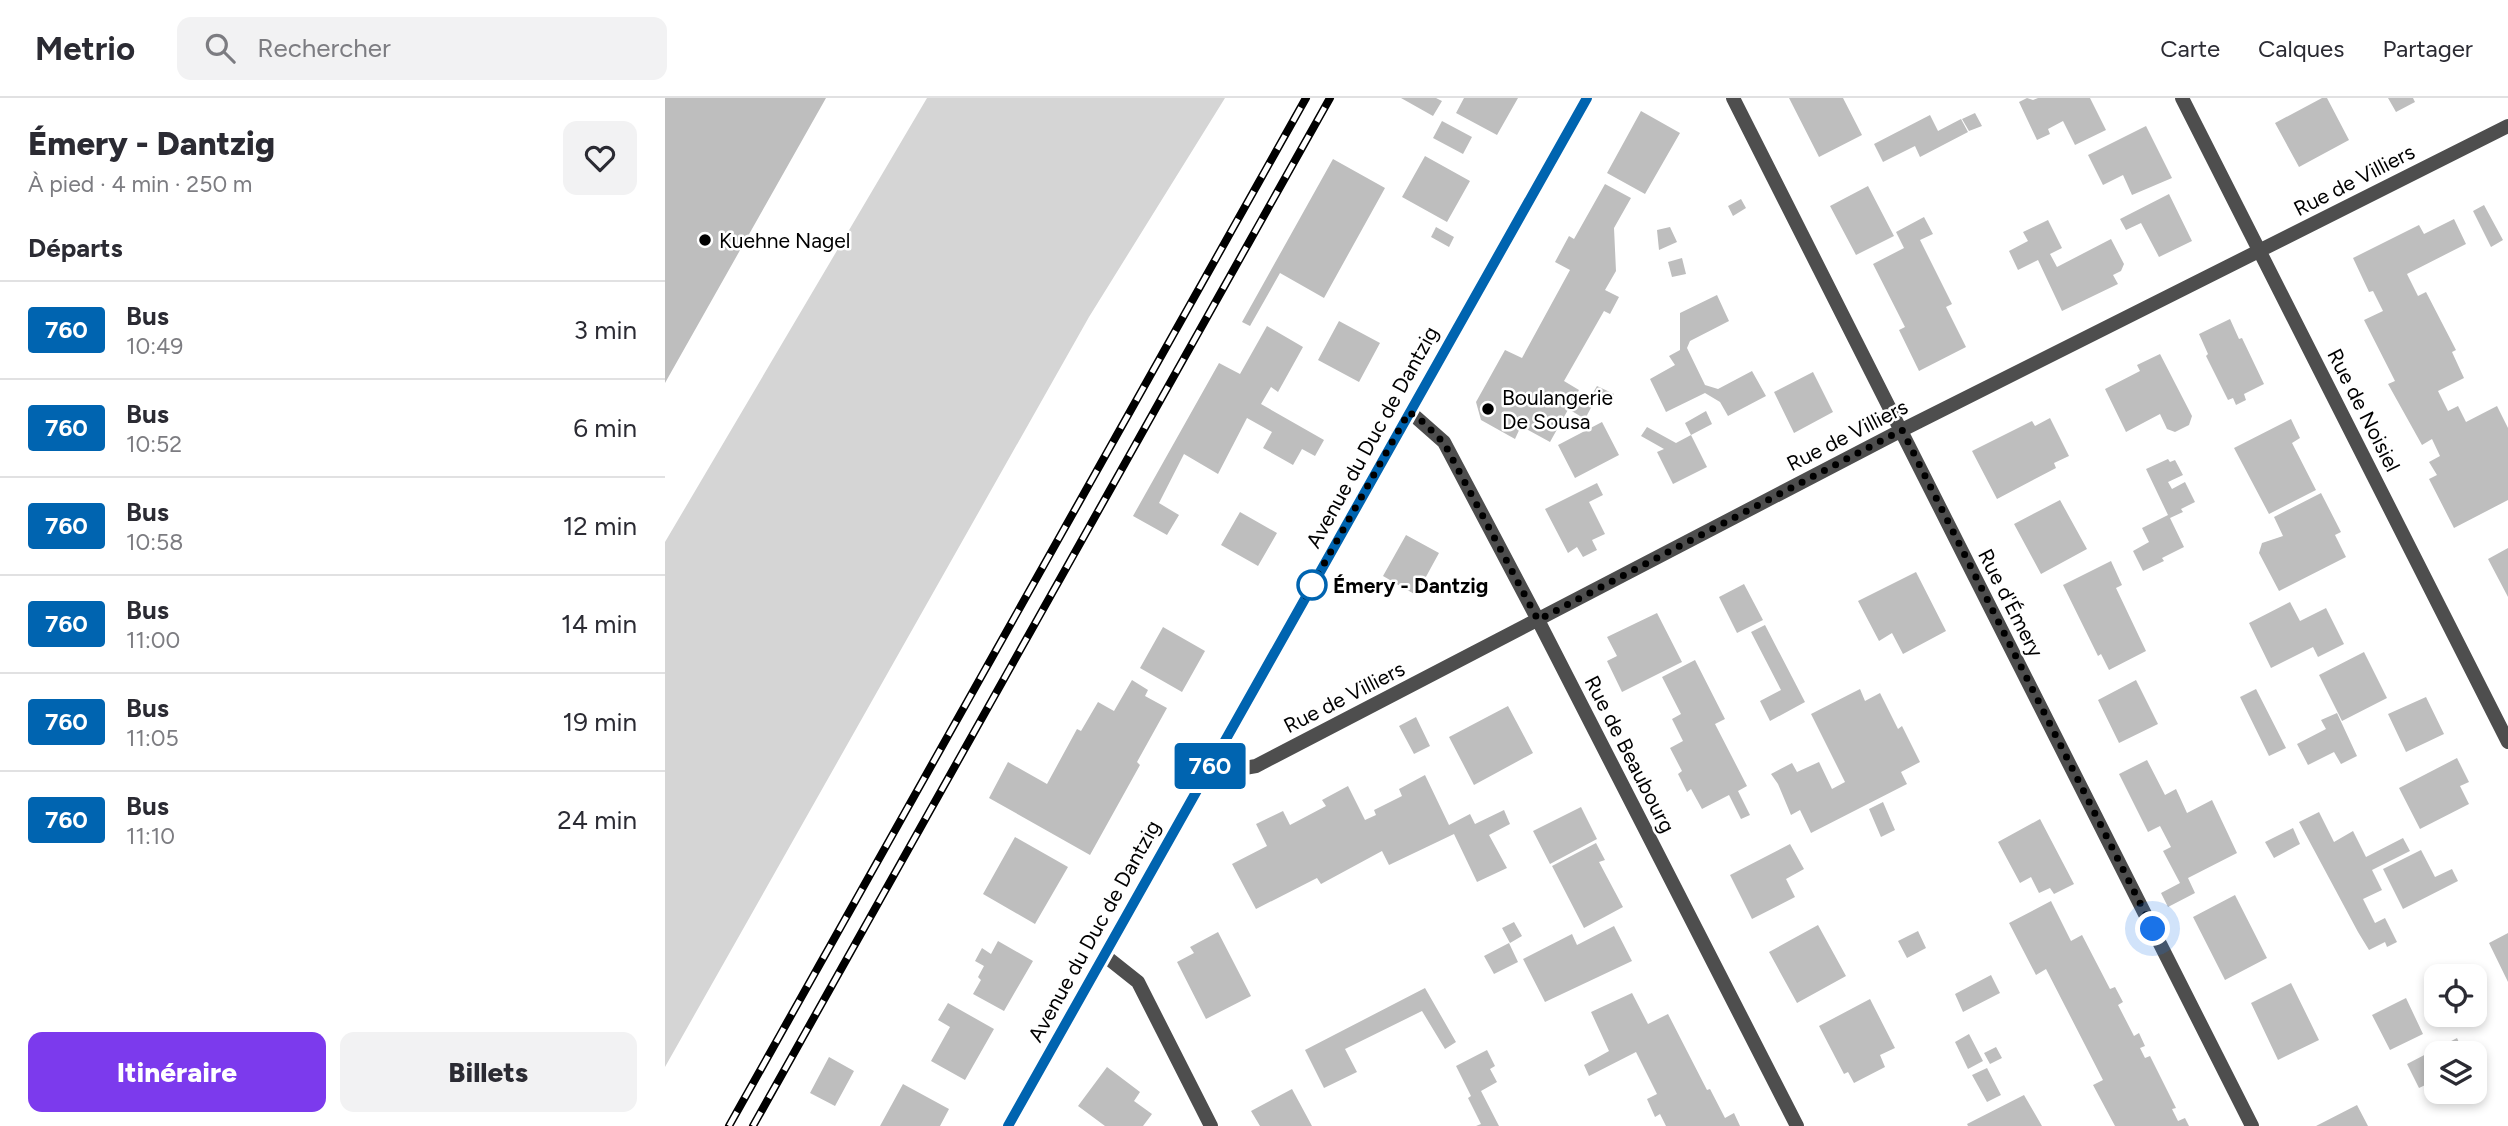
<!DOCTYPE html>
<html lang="fr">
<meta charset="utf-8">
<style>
body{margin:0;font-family:Figtree,sans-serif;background:#f2f2f3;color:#2b2b33;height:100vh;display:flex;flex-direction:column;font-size:26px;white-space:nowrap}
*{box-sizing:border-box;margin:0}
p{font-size:23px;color:#7c7c81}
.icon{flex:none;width:38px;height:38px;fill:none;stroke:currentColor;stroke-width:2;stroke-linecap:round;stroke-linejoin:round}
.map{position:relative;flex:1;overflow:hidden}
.sheet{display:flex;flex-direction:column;background:#fff;width:665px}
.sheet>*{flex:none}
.badge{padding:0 14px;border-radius:5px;font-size:24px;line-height:46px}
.controls{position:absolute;left:1759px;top:866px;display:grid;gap:14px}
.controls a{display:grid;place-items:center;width:63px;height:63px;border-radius:14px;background:#fff;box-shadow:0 4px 10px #0003;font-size:35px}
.you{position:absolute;width:35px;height:35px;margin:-18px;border:5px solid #fff;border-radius:50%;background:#1a73e8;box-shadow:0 0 0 10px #1a73e833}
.map>.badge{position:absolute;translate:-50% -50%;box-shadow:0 0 0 4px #fff}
h2{padding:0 28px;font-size:26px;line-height:63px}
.round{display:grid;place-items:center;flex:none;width:74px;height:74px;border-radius:14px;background:#f2f2f3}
.summary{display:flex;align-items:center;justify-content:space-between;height:119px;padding:0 28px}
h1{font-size:33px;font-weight:800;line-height:52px}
.cta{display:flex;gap:14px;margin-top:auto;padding:14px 28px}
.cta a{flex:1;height:80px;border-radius:14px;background:#7c3aed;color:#fff;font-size:28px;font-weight:800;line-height:80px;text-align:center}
.cta a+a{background:#f2f2f3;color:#2b2b33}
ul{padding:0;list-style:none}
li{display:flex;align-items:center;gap:21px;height:98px;padding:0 28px;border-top:2px solid #e1e1e2}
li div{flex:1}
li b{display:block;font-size:26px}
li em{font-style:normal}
li .badge{min-width:77px;font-weight:700;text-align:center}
header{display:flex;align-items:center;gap:42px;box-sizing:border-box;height:98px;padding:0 35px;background:#fff;border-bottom:2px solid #e1e1e2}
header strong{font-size:33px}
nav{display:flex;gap:38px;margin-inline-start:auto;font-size:24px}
.search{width:490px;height:63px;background:#f2f2f3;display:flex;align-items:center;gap:18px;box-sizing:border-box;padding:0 24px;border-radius:14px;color:#7c7c81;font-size:26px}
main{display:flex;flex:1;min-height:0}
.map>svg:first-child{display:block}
.green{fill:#d5d5d5}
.building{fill:#bebebe}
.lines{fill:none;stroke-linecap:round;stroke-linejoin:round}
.street{stroke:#4e4e4e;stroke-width:14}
.rail-casing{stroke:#000;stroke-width:8}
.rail{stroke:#fff;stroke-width:5;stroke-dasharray:16;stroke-linecap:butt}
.line-casing{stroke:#fff;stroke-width:16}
.line{stroke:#0064b0;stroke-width:10}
.walk{stroke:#000;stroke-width:7;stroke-dasharray:0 12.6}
.poi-dot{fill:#000;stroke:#fff;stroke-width:2.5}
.stop-dot{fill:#fff;stroke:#0064b0;stroke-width:3.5}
.labels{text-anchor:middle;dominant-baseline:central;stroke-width:5;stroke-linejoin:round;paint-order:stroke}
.street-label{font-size:21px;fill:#000;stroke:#fff}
.poi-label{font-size:21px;fill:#000;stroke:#fff;text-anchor:start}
.stop-label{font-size:21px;font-weight:bold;fill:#000;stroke:#fff;text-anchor:start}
</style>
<header>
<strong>Metrio</strong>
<div class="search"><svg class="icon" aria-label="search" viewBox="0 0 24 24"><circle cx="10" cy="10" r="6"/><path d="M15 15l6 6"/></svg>Rechercher</div>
<nav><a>Carte</a><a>Calques</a><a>Partager</a></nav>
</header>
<main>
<section class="sheet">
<div class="summary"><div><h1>Émery - Dantzig</h1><p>À pied · 4 min · 250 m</p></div><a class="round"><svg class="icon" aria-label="heart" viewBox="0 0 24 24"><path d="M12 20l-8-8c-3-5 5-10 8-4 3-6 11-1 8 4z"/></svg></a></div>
<h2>Départs</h2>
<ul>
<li><span class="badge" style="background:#0064b0;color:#fff">760</span><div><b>Bus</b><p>10:49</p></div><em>3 min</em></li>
<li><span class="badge" style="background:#0064b0;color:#fff">760</span><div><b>Bus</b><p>10:52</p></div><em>6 min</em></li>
<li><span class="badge" style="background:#0064b0;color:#fff">760</span><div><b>Bus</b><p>10:58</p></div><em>12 min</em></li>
<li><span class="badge" style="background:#0064b0;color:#fff">760</span><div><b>Bus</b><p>11:00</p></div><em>14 min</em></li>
<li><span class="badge" style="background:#0064b0;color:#fff">760</span><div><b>Bus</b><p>11:05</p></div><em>19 min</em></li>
<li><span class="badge" style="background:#0064b0;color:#fff">760</span><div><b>Bus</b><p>11:10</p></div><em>24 min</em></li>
</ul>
<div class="cta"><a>Itinéraire</a><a>Billets</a></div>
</section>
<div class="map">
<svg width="1843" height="1028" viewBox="0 0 1843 1028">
<rect width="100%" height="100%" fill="#fff"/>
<path class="green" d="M262,0H560L424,219L0,969V444Z"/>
<path class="building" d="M0,0H161L0,285Z
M736,0H771L777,3L768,18Z
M799,0H853L832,37L791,15Z
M1124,0H1178L1197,37L1154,59Z
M1362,0L1368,2L1373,0H1425L1441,32L1410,47L1398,23L1383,31L1385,36L1372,42L1354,4Z
M1657,0H1662L1684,42L1634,69L1610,25Z
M1723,0H1748L1750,4L1731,14Z
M976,13L1015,35L980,96L942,75Z
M1310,15L1317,28L1304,33L1297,21Z
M1265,17L1273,33L1296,21L1303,34L1255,59L1250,48L1218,64L1209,46Z
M777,23L807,39L798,56L768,40Z
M1481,28L1507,80L1467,97L1458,77L1438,87L1423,57Z
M760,58L805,83L782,124L737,99Z
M668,61L720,90L659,200L615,175L585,228L577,224Z
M940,86L966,100L949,130L951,173L940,192L954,199L945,216L939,213L899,283L914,292L885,344L856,328L850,341L816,322L811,304L840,252L857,260L905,172L890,164L904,138L909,141Z
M1203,88L1229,138L1191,157L1165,108Z
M1504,96L1527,143L1494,159L1476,125L1461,132L1455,121Z
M1076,101L1081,110L1068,118L1063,108Z
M1819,107L1838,142L1826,149L1808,113Z
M1259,119L1268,136L1255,142L1287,206L1281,209L1301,249L1254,273L1234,232L1240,229L1208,166L1239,150L1231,134Z
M1789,121L1801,146L1742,176L1753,198L1761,194L1791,252L1787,254L1799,280L1773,293L1783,313L1793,308L1801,324L1832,308L1843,330V402L1789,430L1764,381L1772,377L1764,364L1775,358L1767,341L1757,347L1723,286L1730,283L1699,222L1718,213L1708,193L1704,194L1688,160L1754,127L1759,136Z
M1383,122L1397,150L1385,156L1392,169L1446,141L1459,166L1456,173L1448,177L1453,186L1397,213L1373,162L1353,172L1344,153L1363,143L1358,134Z
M771,129L789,139L784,149L766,139Z
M1005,129L1012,144L994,152L992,132Z
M1017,160L1021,176L1007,179L1003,164Z
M1052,197L1064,223L1025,243L1022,250L1040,287L1053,291L1087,273L1101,298L1063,318L1055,304L1040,295L1001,314L985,281L1010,267L1004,258L1015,252V215Z
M1565,221L1574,241L1577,240L1599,286L1579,296L1581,302L1571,307L1568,300L1563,302L1541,258L1543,256L1534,236Z
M674,223L715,245L694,284L653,262Z
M602,228L638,249L613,294L606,289L596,306L659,342L650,358L637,351L628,367L598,350L607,334L582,320L553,376L519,356L494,405L514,417L502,437L468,418L554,265L575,276Z
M1495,256L1527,318L1524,327L1510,334L1502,331L1495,316L1461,334L1440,291L1475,273L1472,267Z
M1148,274L1168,314L1129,335L1109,294Z
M932,288L949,296L943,307L926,298Z
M914,296L929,304L920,321L905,312Z
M1041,313L1047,326L1026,337L1020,325Z
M1385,320L1404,358L1389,365L1391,370L1332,401L1307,353L1367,323L1370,328Z
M1626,321L1635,340L1627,345L1651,392L1604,416L1569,350Z
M937,324L954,357L910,380L893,347Z
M982,329L1011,345L1026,337L1042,369L1008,386L992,354L999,351L976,338Z
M1503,361L1505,364L1510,362L1518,377L1503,384L1507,391L1520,384L1530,404L1516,411L1518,414L1505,420L1519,449L1497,460L1499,463L1478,473L1468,453L1484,444L1477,430L1503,417L1481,371Z
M932,385L938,397L924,404L940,436L927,442L932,452L918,459L912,449L903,455L880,411Z
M1656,395L1676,434L1670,437L1681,459L1614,493L1594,455L1597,445L1618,438L1609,419Z
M1395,402L1422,451L1376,476L1349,426Z
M575,414L612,435L593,468L556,447Z
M741,437L774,455L751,497L718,478Z
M1843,450V499L1823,461Z
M1446,463L1457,487L1451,490L1481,553L1444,572L1436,556L1433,558L1398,487Z
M1251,474L1281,533L1238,556L1227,535L1214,543L1193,503Z
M1079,486L1098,522L1072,535L1054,499Z
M1625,504L1635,523L1661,510L1679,546L1653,559L1648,549L1606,570L1584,525Z
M992,515L1017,564L957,594L942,563L952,558L942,539Z
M1100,527L1140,604L1105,623L1095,603L1116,592L1086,534Z
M498,529L540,553L517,594L475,570Z
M1699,554L1722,600L1677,623L1654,577Z
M1030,562L1060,621L1050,626L1082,688L1073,693L1085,717L1076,721L1064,697L1037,711L1026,691L1022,694L1013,676L1017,673L1005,650L1018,643L1007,621L1016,616L997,579Z
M467,582L483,592L480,598L502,610L472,664L475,667L425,757L324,700L343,664L382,686L412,631L416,633L433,604L449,613Z
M1471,582L1493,626L1454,645L1433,602Z
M1195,591L1200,603L1215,595L1233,631L1237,628L1255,664L1236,674L1242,686L1146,735L1135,712L1126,717L1113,686L1106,676L1127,665L1132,674L1154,664L1167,691L1180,684L1146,616Z
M1591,591L1621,650L1604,658L1575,599Z
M1761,599L1779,636L1741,654L1723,616Z
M843,608L868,655L809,687L784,639Z
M1672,615L1692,658L1676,666L1669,654L1643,667L1632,646L1661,631L1656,622Z
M751,619L765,648L749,656L734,628Z
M1792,660L1804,684L1795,688L1804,706L1755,731L1734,690Z
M1482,662L1500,697L1511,691L1522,715L1547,702L1572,755L1523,780L1530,795L1503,809L1496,795L1515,785L1498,753L1506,749L1495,728L1483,734L1454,676Z
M760,677L784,727L805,716L810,726L839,712L845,726L824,737L842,770L812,784L789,736L724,767L717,753L656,786L652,780L591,811L567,766L602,748L591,726L618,713L625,727L661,708L657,702L683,688L700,722L711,717L709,712L737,698L734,691Z
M1218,704L1230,732L1216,739L1204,711Z
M916,709L932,741L885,766L868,733Z
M1654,714L1669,744L1688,733L1701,759L1738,740L1745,753L1707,772L1717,792L1698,801L1710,825L1720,820L1732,844L1722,849L1720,844L1704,852L1693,834L1634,724Z
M1375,721L1409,786L1389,796L1385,790L1374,795L1366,779L1355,785L1333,744Z
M1628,730L1635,746L1609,760L1600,744Z
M350,739L403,769L370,826L318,796Z
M931,745L940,762L934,764L958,809L919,830L887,768Z
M1125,746L1139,771L1121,781L1130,799L1087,821L1065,777Z
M1756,752L1770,779L1787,771L1793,783L1738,811L1718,771Z
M1570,797L1602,860L1560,882L1528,819Z
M1386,803L1406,843L1417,837L1445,891L1450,889L1458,904L1453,907L1469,938L1474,935L1480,948L1475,950L1480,960L1485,958L1511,1010L1507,1011L1513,1023L1520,1020L1524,1028H1450L1428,987L1438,982L1381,871L1371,877L1344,825Z
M849,824L857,838L845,845L837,830Z
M1153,827L1181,878L1132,905L1104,854Z
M949,828L967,863L880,904L858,861L907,836L912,847Z
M1253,833L1261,850L1242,860L1233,843Z
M553,834L586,898L541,921L512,864L529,855L525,849Z
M1843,835V884L1824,845Z
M333,843L368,863L339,913L308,896L316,882L313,879L319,868L310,863L317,850L326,856Z
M844,845L853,864L829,876L819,858Z
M1326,877L1335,895L1298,914L1290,896Z
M1626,885L1654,942L1613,962L1586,905Z
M760,890L791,944L780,951L757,913L680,951L692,974L659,990L640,952Z
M967,895L983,926L1003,916L1042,992L1045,991L1060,1020L1069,1015L1075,1028H1001L995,1016L990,1019L982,1001L992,996L971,954L924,978L919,967L944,953L926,914Z
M1741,900L1758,936L1725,952L1707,917Z
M1205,901L1230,950L1215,957L1220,969L1189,985L1183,974L1179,976L1154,928Z
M283,905L329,931L300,982L266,963L285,929L273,922Z
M1304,936L1318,963L1303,971L1290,944Z
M1792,940L1797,951L1791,956H1771V982L1754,990L1742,966Z
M1331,949L1337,960L1325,966L1319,955Z
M822,952L830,968L825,971L832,984L816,993L834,1028H811L816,1026L803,1000L806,998L791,968Z
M164,959L189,973L170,1008L145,995Z
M442,969L475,994L469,1003L487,1016L478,1028H440L413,1008Z
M1322,970L1336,997L1322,1004L1307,977Z
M238,986L284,1011L275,1028H215Z
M627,991L647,1028H595L586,1013Z
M1359,997L1377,1028H1303L1302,1026Z
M1692,1007L1703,1028H1651Z"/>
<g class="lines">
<path class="street" d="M1068,0L1587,1028
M1517,0L1843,644
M745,314L779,344L873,522L1132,1028
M540,677L591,668L1237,332L1843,28
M439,857L473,884L546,1028
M343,1028L922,0"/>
<g class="rail-casing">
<path id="rail" d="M64,1028L641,0
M88,1028L665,0"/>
</g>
<use href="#rail" class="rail"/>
</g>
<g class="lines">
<g class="line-casing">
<path id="line" d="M343,1028L922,0"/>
</g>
<use href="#line" class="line"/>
<path class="walk" d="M647,487L641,498L744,314L758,324L779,345L873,522L1237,332L1488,831"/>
</g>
<g class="poi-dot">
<circle cx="40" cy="142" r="7"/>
<circle cx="823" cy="311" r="7"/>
</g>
<circle class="stop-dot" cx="647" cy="487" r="14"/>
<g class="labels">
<g class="street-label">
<text transform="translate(1689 82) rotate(-27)">Rue de Villiers</text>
<text transform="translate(1699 312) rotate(63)">Rue de Noisiel</text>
<text transform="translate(1182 337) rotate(-27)">Rue de Villiers</text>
<text transform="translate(707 339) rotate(-61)">Avenue du Duc de Dantzig</text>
<text transform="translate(1346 505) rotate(63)">Rue d'Émery</text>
<text transform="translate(679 599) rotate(-27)">Rue de Villiers</text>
<text transform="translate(965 656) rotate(63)">Rue de Beaubourg</text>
<text transform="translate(429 833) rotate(-61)">Avenue du Duc de Dantzig</text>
</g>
<g class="poi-label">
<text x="54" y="142">Kuehne Nagel</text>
<text x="837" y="299">Boulangerie<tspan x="837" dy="24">De Sousa</tspan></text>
</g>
<g class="stop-label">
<text x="668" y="487">Émery - Dantzig</text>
</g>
</g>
</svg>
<div class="controls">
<a><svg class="icon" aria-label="locate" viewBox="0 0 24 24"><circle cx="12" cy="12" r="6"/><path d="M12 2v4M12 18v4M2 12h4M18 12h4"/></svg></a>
<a><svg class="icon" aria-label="layers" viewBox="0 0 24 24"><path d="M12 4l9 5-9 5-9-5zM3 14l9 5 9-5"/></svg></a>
</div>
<div class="you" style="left:1488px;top:831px"></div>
<b class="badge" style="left:545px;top:668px;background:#0064b0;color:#fff">760</b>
</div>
</main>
